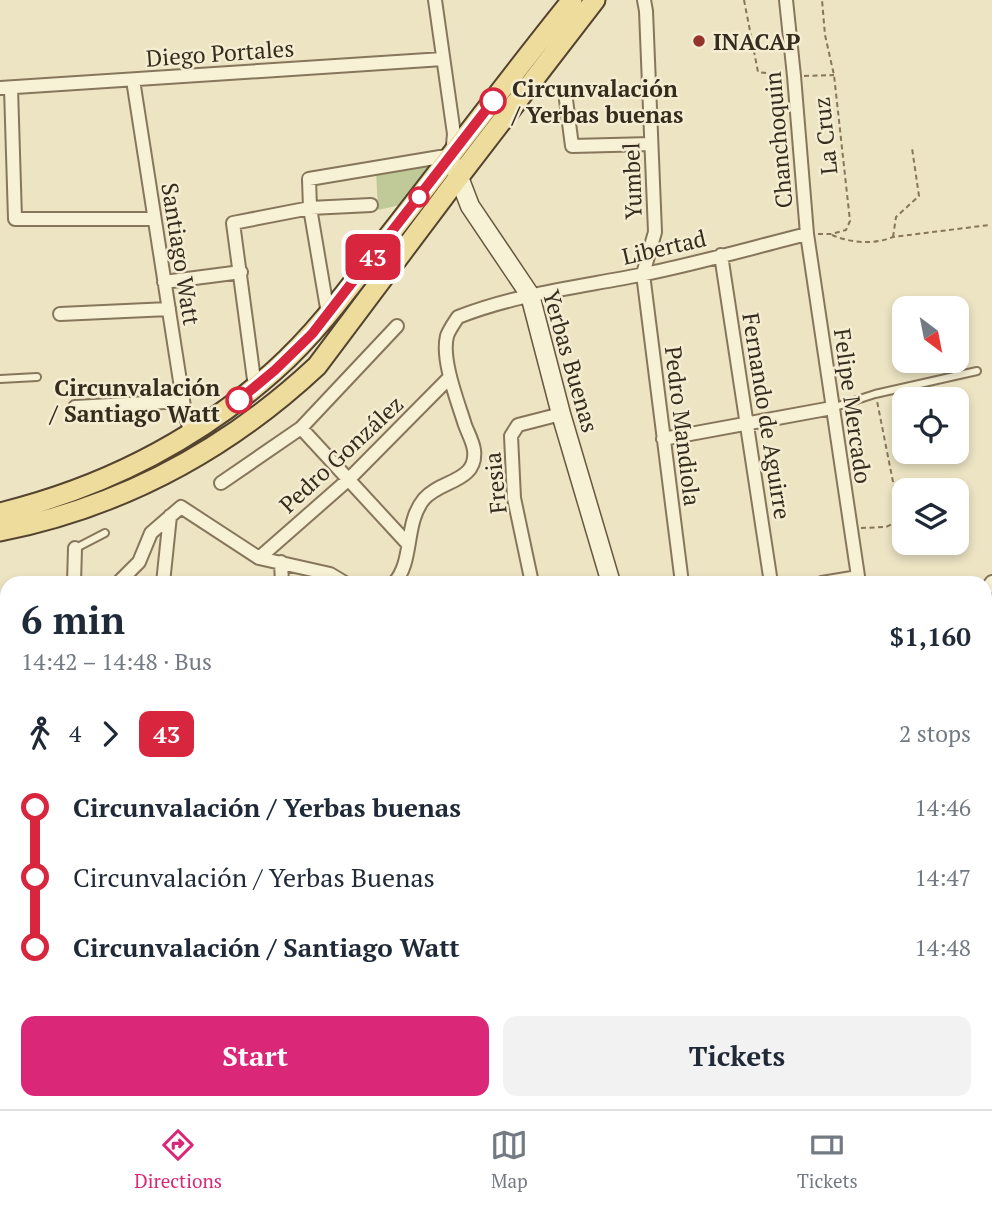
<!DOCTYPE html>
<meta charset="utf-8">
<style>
body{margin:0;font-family:"PT Serif",serif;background:#f2f2f3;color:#1f2937;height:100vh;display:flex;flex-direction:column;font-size:26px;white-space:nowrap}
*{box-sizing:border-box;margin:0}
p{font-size:23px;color:#747a83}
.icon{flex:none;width:38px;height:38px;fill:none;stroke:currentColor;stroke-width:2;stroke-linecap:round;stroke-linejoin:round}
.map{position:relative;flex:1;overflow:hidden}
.panel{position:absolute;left:0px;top:576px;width:992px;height:534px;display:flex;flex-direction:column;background:#fff;border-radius:21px 21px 0 0;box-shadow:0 4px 10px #0003}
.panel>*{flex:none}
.badge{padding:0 14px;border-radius:10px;font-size:24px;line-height:46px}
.needle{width:46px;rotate:148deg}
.controls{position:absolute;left:892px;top:296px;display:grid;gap:14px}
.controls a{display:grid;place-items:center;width:77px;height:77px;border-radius:14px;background:#fff;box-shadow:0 4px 10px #0003;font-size:35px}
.map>.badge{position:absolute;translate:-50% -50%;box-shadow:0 0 0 4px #fff}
.legs{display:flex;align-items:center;gap:10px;height:77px;padding:0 21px;font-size:23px}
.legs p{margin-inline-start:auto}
.headline{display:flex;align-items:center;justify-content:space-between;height:119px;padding:0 21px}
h1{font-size:38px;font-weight:700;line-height:52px}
.cta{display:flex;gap:14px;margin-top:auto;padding:14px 21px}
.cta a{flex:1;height:80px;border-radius:14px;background:#db2777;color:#fff;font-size:28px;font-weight:700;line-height:80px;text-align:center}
.cta a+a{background:#f2f2f3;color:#1f2937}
ul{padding:0 21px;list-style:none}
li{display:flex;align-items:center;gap:24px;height:70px;font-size:26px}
li i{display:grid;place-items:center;width:10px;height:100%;margin:0 9px;background:currentColor}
li i::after{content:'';width:18px;height:18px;margin:-9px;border:5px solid;border-radius:50%;background:#fff}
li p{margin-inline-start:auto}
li:first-child i{background:linear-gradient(#0000 50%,currentColor 0)}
li:last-child i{background:linear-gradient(currentColor 50%,#0000 0)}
.tabs{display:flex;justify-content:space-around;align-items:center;height:98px;border-top:2px solid #e0e1e3;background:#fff;font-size:19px;color:#747a83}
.tabs a{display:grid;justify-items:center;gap:4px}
.tabs .active{color:#db2777}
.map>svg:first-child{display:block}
.green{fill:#bfca98}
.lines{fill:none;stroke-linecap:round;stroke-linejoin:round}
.lane-casing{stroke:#86765b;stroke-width:10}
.street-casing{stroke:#86765b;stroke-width:16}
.secondary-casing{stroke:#67573e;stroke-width:21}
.primary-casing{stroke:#53432f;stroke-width:23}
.path{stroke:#86765b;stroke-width:2;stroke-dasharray:5 3.5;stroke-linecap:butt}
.lane{stroke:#f7f1d6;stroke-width:6}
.street{stroke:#f7f1d6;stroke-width:12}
.secondary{stroke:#f7f1d6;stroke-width:18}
.primary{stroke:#eedc9c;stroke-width:19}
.line-1-casing{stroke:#fff;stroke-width:16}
.line-1{stroke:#d7263d;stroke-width:10}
.poi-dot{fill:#92362d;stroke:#f4edd2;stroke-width:2.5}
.stop-1-dot{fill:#fff;stroke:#d7263d;stroke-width:3.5}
.labels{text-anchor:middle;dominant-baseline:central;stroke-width:5;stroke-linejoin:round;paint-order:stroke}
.poi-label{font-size:23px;font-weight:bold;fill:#362c1e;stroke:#f4edd2;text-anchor:start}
.street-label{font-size:23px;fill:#362c1e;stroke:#f4edd2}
.stop-label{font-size:23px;font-weight:bold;fill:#362c1e;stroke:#f4edd2;text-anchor:start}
</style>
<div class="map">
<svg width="992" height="1109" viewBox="0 0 992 1109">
<rect width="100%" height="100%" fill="#ece4c3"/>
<path class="green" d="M430,162L435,170L409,203L378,210L376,171Z"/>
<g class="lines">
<g class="lane-casing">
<path id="lane" d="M0,379L37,377
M832,408L875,394L977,371
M76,548L105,533"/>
</g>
<g class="street-casing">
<path id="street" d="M644,0L646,11L655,232L643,274L682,583
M786,0L794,76L807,234L859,583
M133,80L185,413L191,434
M0,88L443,59
M11,88L15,219H154
M565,92L572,146L651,144
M721,255L771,583
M164,282L241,272
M60,314L169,309
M328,314L310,208L309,179L452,155L454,134L435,0
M255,387L233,223L310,208L371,205
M75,407L183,401
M301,428L407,543
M663,439L832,408
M221,483L301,428L397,326
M259,558L349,479L449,378
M281,562L282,583
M74,583L75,548
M118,583L139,562L151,533L181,507L259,558L330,574L345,583
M163,583L170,516
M394,583C414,562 404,523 424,499C440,480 478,482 474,450C473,442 468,433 465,425C458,402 441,360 447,336C449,330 454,323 458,317C516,294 579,287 640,275C696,264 751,248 807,234
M532,583L514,498L511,436L518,425L561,414
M822,583L858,577
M985,591L992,582
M985,694V717
M0,740H7
M0,836H7
M0,1029H7
M368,1102L373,1109
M440,1102L441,1109
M540,1102L541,1109
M763,1102V1109
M848,1102L849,1109
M172,1109L188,1102
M861,1109L887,1102
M926,1109L927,1102
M974,1109L975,1102"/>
</g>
<g class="secondary-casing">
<path id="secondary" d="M455,167L470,206L530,295L561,414L611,583
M701,1109V1102"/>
</g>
<g class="primary-casing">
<path id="primary" d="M0,513C102,488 196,440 274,371C318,332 352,284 387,238C449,159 509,78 572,0
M0,531C121,507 227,450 317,366L458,178L595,0"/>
</g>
<path class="path" d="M744,0L758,72L781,75
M804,76L834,75
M818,234H831L846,230L850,221L834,75L825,35L822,0
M832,235C851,243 873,245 893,237L989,225
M893,237L896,217L919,196L912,148
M861,528L886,527L896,522L897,502L877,401
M985,856L992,857
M650,1109L651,1102"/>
<use href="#lane" class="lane"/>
<use href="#street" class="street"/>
<use href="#secondary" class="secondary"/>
<use href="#primary" class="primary"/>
</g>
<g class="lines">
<g class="line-1-casing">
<path id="line-1" d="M239,400L275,370L312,334L493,101"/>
</g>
<use href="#line-1" class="line-1"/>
</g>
<circle class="poi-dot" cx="699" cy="41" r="7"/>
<g class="stop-1-dot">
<circle cx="493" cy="101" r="12"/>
<circle cx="419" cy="197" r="9"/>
<circle cx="239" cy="400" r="12"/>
</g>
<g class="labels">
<g class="poi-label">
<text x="713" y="41">INACAP</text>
</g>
<g class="street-label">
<text transform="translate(220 53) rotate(-4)">Diego Portales</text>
<text transform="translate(825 136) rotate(-96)">La Cruz</text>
<text transform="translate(778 140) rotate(-95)">Chanchoquin</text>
<text transform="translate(632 181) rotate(-92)">Yumbel</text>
<text transform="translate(664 247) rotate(-13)">Libertad</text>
<text transform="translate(181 254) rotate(81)">Santiago Watt</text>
<text transform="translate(571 361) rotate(74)">Yerbas Buenas</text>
<text transform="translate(853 406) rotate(82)">Felipe Mercado</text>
<text transform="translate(767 416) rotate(81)">Fernando de Aguirre</text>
<text transform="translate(683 426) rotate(83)">Pedro Mandiola</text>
<text transform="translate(341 454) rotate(-43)">Pedro González</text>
<text transform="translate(495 483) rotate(-96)">Fresia</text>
</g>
<g class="stop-label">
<text x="512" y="88">Circunvalación<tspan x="512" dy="26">/ Yerbas buenas</tspan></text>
<text x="220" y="387" text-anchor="end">Circunvalación<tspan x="220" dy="26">/ Santiago Watt</tspan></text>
</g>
</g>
</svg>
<div class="controls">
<a><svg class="needle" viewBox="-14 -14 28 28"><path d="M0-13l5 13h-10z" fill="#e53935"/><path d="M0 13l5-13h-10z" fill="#747a83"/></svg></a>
<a><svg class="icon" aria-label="locate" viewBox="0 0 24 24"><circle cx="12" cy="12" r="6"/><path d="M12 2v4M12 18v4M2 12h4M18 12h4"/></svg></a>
<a><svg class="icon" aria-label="layers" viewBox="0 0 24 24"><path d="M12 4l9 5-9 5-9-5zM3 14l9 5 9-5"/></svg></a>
</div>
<b class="badge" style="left:373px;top:257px;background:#d7263d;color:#fff">43</b>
<section class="panel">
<div class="headline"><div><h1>6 min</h1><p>14:42 – 14:48 · Bus</p></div><b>$1,160</b></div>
<div class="legs"><svg class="icon" aria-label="walk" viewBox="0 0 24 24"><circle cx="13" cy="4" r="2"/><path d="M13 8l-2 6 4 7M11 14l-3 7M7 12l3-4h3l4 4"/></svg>4<svg class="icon" aria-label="forward" viewBox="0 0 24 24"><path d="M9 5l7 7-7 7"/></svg><b class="badge" style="background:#d7263d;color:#fff">43</b><p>2 stops</p></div>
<ul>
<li><i style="color:#d7263d"></i><b>Circunvalación / Yerbas buenas</b><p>14:46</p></li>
<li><i style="color:#d7263d"></i><span>Circunvalación / Yerbas Buenas</span><p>14:47</p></li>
<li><i style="color:#d7263d"></i><b>Circunvalación / Santiago Watt</b><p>14:48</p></li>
</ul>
<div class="cta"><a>Start</a><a>Tickets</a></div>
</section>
</div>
<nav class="tabs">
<a class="active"><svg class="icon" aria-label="directions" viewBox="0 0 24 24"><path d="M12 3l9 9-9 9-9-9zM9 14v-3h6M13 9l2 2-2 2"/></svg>Directions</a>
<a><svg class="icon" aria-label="map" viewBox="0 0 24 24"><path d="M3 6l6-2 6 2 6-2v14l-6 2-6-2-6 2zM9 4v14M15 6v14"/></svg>Map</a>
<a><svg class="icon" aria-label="tickets" viewBox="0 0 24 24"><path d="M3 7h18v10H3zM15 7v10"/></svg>Tickets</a>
</nav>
